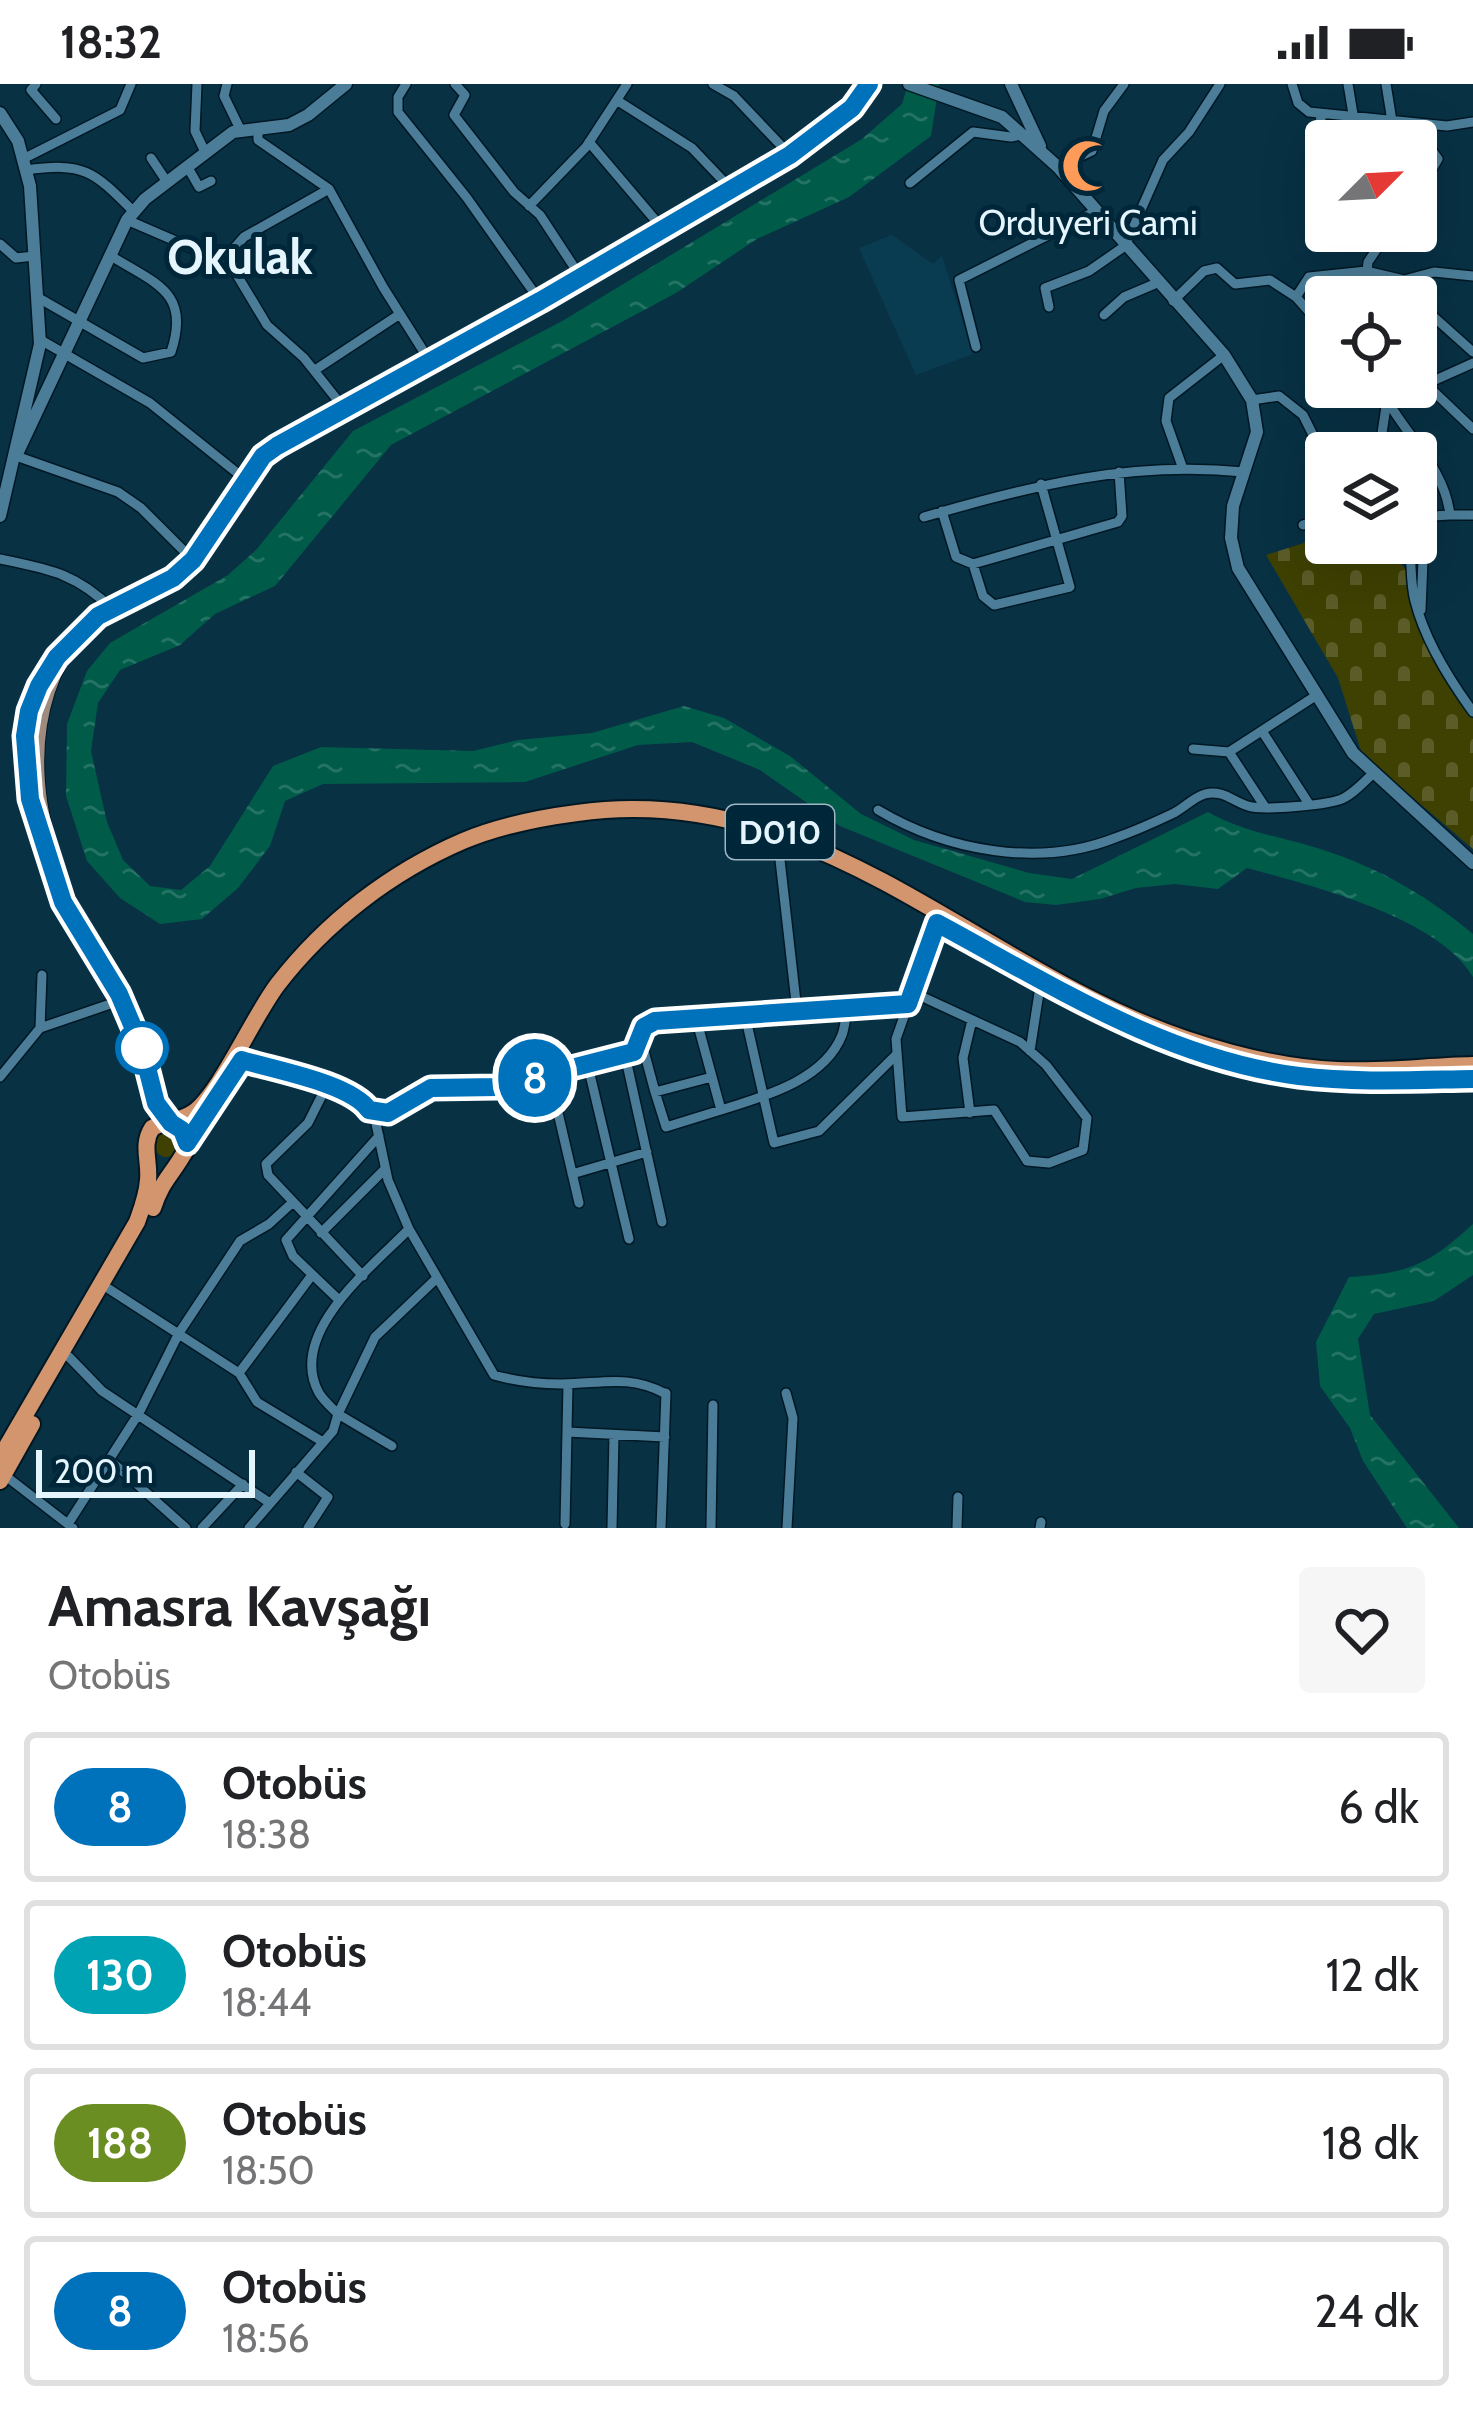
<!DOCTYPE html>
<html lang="tr">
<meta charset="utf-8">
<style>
body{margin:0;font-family:Cabin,sans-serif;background:#f6f6f6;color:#202124;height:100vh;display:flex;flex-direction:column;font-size:45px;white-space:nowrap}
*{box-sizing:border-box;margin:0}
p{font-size:39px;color:#757577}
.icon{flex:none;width:66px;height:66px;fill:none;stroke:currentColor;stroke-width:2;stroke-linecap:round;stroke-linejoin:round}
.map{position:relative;height:1444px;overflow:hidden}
.sheet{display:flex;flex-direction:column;background:#fff;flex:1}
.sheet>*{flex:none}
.badge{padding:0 24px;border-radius:39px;font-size:42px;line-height:78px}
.needle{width:78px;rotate:66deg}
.buttons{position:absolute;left:1305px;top:36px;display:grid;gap:24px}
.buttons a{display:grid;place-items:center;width:132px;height:132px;border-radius:12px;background:#fff;box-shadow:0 12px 48px #0002;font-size:60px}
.scale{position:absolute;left:36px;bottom:30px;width:219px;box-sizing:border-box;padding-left:12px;border:6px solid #e5f5fe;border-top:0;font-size:33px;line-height:42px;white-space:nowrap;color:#e5f5fe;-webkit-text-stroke:9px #002739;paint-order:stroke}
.map>.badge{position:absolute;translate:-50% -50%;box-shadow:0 0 0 6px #fff}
.round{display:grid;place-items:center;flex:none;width:126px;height:126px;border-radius:12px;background:#f6f6f6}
.overview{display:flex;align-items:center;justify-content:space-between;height:204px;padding:0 48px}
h1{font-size:57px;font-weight:700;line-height:90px}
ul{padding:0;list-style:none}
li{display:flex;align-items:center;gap:36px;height:150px;margin:0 24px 18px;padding:0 24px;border:6px solid #e0e0e0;border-radius:12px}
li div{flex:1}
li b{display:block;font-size:45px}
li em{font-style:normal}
li .badge{min-width:132px;font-weight:700;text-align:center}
.status{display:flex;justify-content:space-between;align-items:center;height:84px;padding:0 60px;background:#fff;direction:ltr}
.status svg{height:33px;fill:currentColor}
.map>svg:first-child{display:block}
.built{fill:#0a3c51}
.grass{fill:#3e4102}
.cemetery{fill:url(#cemetery-stones)}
.water{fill:url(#water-ripples)}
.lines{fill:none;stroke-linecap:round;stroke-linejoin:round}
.street-casing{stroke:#001824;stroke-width:12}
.secondary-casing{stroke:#001824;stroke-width:15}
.primary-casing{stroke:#001824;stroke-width:16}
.highway-casing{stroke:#001824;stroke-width:20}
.street{stroke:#4b7d98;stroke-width:9}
.secondary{stroke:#4b7d98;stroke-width:12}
.primary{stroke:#9d8b7f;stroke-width:14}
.highway{stroke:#d3956e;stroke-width:16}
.line-casing{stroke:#fff;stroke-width:27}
.line{stroke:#0072bc;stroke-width:18}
.stop-dot{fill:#fff;stroke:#0072bc;stroke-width:6}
.labels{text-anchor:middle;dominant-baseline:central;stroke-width:10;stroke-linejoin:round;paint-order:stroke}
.shield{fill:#002739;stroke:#a0b7c3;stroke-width:3}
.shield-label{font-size:33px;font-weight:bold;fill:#e5f5fe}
.poi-label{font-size:36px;fill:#e5f5fe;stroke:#002739}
.district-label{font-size:48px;font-weight:bold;fill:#e5f5fe;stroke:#002739}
</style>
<div class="status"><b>18:32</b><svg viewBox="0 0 49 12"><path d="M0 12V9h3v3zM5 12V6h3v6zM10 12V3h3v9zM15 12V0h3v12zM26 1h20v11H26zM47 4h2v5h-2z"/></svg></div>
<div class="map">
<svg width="1473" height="1444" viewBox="0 0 1473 1444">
<defs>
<pattern id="cemetery-stones" width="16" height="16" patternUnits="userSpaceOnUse" patternTransform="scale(3)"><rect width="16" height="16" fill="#3e4102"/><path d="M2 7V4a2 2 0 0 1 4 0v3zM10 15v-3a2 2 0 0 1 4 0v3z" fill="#5a5d28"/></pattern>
<pattern id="water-ripples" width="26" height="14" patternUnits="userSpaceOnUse" patternTransform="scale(3)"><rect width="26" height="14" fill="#005b49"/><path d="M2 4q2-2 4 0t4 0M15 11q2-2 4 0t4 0" fill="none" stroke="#257364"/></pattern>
</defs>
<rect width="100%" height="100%" fill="#083144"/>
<path class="built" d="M892,151L933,180L942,172L973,270L916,291L859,164Z"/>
<path class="grass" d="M153 1059a14 14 0 1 1 28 0a14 14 0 1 1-28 0Z"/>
<path class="cemetery" d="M1326,452V459H1381L1409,489L1412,516L1473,626V765L1362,670L1338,594L1266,471Z"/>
<path class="water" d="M908,0H939L931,52L849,113L757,155L676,209L391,361L275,502L215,530L180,561L120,586L98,619L91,667L107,738L123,776L150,802L181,806L210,782L273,682L321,663L473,667L518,656L592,649L684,622L724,634L790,672L861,730L914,756L1029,789L1072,795L1208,728C1240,746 1271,751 1307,761C1370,779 1423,808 1473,850V893C1438,833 1312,802 1247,784L1218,805L1175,800L1136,804L1100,815L1056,821L1025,818L840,742L760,686L692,658L638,661L525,698L323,700L285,717L270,762L238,804L202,835L160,840L120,814L87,777L66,712L67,640L87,587L110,559L228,491L256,466L353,347L564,236L862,55L902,20Z
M1473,1140V1191L1434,1217L1374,1230L1358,1255L1370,1331L1459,1444H1407L1363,1377L1350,1344L1320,1302L1316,1258L1349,1193C1410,1189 1428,1181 1473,1140Z"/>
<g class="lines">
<g class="street-casing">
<path id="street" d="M36,0L31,6L56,35
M197,0L195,47L205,68
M227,0L224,12L241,47
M406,0L398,13V28L467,114L540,217
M455,0L465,11L454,31L514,108L540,131L580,192
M713,0L734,12L790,71
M1292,0L1298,19L1309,28L1447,42L1473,38
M1348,0L1353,30
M1386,0L1392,37
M618,17L692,64L731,105
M1319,29L1327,57
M1375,38L1381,57
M258,45V56L329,105L383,203L429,276
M589,58L662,144
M1416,63L1430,64L1438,75L1416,112
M151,74L167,98
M23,75L120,26L131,0
M187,82L199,103L211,97
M1058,83L1092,67L1104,27L1124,0
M26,86C85,78 93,87 134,128
M910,99L973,48L1011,53L1021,51
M529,122L586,63L627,0
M127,136L231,181L267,241L304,274L343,323
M0,160L16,174L34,172
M223,177L244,153L329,105
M1404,196L1434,188L1473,192
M37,213L143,274L171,268C191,208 156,200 111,172
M1296,213L1309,193L1366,187L1404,196L1413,213
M1364,213L1368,178L1389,147
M1173,217L1204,187L1217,184L1235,200L1270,196L1296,213L1326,247
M1416,217L1473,268
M1049,223L1045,204L1089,187L1125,162L1163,76L1189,48L1220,0
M1104,231L1124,213L1157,199
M39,255L150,319L246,396
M976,263L959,196L1094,128
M1473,279L1433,297L1429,303L1473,345
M315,286L400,230
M1381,303C1400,348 1444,379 1450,431L1416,433
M1252,316L1279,312L1303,331L1326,377
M1379,369L1387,316
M16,372L118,408L141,424L193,476
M1183,385L1166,337L1169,314L1224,271
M942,427L956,473L973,480L1118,438L1122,432L1119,388
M1450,431H1473
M924,433C1034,401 1129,377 1244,388
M1303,441L1326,433
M1409,459C1412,478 1410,499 1415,517C1425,557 1449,595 1473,628
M0,475C48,485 76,489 112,525
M973,480L983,512L994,521L1070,503L1041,400
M1421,526L1423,476L1430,432
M1262,647L1309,720
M1193,665L1229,668L1317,611
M1229,668L1265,723
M878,726C947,767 1039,784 1115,754C1135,747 1155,738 1174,729C1185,723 1194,713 1205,710C1222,705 1234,718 1248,722C1263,727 1323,721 1339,716C1352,712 1364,697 1375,688
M778,758L797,927
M912,908L1020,958L1046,981L1087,1034L1083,1066L1049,1079L1027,1077L994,1026L902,1033L896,955L937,839
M745,931L774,1059L819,1047L897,970
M696,934L721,1026C762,1013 824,997 842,951C845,943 846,932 847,923
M40,944L122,916
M641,956L655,1008L712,993
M1030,967L1041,896
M625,971L662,1138
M242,976L327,1001L363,1017L375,1035L388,1096L409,1145L494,1291C515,1297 539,1300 561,1300C600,1300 628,1290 664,1309
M588,982L629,1155
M549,990L579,1119
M0,993L40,944L42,891
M327,1001L308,1039L266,1080L268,1091L363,1192
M655,1008L666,1043L721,1026
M369,1026L389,1029L431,1004L497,1003L635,968L643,943L655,937L908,920
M970,1029L963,974L972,936
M572,1090L647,1068
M321,1149L385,1085
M109,1205L239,1289L312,1191
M339,1216L293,1172L286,1156L379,1052
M69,1273L102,1307L270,1419
M239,1289L257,1318L323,1358
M786,1309L793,1334L787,1444
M567,1348L665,1353
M392,1362L338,1330L375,1253L437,1194
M111,1377L186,1444
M296,1388L328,1413L308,1444
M7,1393L73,1444
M68,1440L139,1329L179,1249L240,1157L269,1140L293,1118
M565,1440L568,1300
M202,1444L243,1400
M249,1444L333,1347L338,1330C332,1324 323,1316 319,1309C286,1249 373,1182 409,1145
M612,1444L614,1351
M661,1444L666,1309
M711,1444L713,1321
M957,1444L958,1413
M1040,1444L1041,1438"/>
</g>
<g class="secondary-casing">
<path id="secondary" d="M909,0L1002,33L1058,83L1224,271L1252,316L1257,348L1233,422L1231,454L1238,484L1353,669L1473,779
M1011,0L1040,62
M0,29L18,57L30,102L40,260L0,432
M16,372L127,136L145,115L233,48L289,41L308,31L346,0"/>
</g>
<g class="primary-casing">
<path id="primary" d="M171,1039C150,1016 152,991 142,963C134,940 123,917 111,897C44,791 0,650 81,545C105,522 141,513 169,496C206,474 240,409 263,372L277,361L540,217L790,71L852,24L869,0"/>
</g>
<g class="highway-casing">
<path id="highway" d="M1347,997L1473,995
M153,1124C162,1097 170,1093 183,1071C194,1054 204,1036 216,1019
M0,1374L137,1138C142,1124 147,1111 148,1096C150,1077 141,1061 152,1044C166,1036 180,1038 194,1028C220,1009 254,931 278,900C326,838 391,788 463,757C499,742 538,734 577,729C819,695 974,884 1186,955C1234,971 1287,984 1337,986C1383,988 1428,982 1473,981
M0,1397L32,1340"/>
</g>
<use href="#street" class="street"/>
<use href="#secondary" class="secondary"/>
<use href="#primary" class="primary"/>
<use href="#highway" class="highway"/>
</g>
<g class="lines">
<g class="line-casing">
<path id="line" d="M869,0L852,24L790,71L540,217L277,362L263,372L193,476L173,494L98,532L57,573L39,602L29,627L25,652L30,715L63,818L119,910L142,964L156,1019L171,1039L182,1046L187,1059L242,976C274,986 350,999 369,1026L388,1029L431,1004L497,1003L634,968L644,943L655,937L908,920L937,839C1052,901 1166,975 1299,992C1357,999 1414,996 1473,995"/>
</g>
<use href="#line" class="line"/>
</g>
<defs>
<g id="mosque-bare" transform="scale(4.14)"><path d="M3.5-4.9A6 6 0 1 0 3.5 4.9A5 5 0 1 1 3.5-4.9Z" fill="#fe9b59" stroke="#002739" stroke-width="2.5" paint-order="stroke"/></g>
</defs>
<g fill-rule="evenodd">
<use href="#mosque-bare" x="1088" y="82"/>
</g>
<circle class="stop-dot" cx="142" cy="964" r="24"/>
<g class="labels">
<rect class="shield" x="726" y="721" width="108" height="54" rx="9"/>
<g class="shield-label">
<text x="780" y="748">D010</text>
</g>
<g class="poi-label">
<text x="1088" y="138">Orduyeri Cami</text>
</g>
<g class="district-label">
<text x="240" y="173">Okulak</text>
</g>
</g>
</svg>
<div class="buttons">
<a><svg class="needle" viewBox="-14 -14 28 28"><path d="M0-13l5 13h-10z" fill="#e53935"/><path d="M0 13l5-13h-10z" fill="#757577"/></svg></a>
<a><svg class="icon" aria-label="locate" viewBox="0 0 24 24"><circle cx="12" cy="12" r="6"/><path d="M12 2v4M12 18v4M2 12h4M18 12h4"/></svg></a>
<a><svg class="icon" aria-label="layers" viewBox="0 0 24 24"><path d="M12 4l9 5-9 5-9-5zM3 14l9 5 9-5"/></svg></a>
</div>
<div class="scale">200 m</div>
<b class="badge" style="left:535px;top:994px;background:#0072bc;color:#fff">8</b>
</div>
<section class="sheet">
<div class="overview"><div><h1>Amasra Kavşağı</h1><p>Otobüs</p></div><a class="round"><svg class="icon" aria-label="heart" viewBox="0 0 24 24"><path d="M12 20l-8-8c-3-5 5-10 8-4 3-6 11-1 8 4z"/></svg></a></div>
<ul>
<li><span class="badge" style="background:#0072bc;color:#fff">8</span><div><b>Otobüs</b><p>18:38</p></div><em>6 dk</em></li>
<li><span class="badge" style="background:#00a3b4;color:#fff">130</span><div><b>Otobüs</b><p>18:44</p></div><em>12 dk</em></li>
<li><span class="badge" style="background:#6b8e23;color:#fff">188</span><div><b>Otobüs</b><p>18:50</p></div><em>18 dk</em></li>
<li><span class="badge" style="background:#0072bc;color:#fff">8</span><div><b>Otobüs</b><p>18:56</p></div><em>24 dk</em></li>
</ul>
</section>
